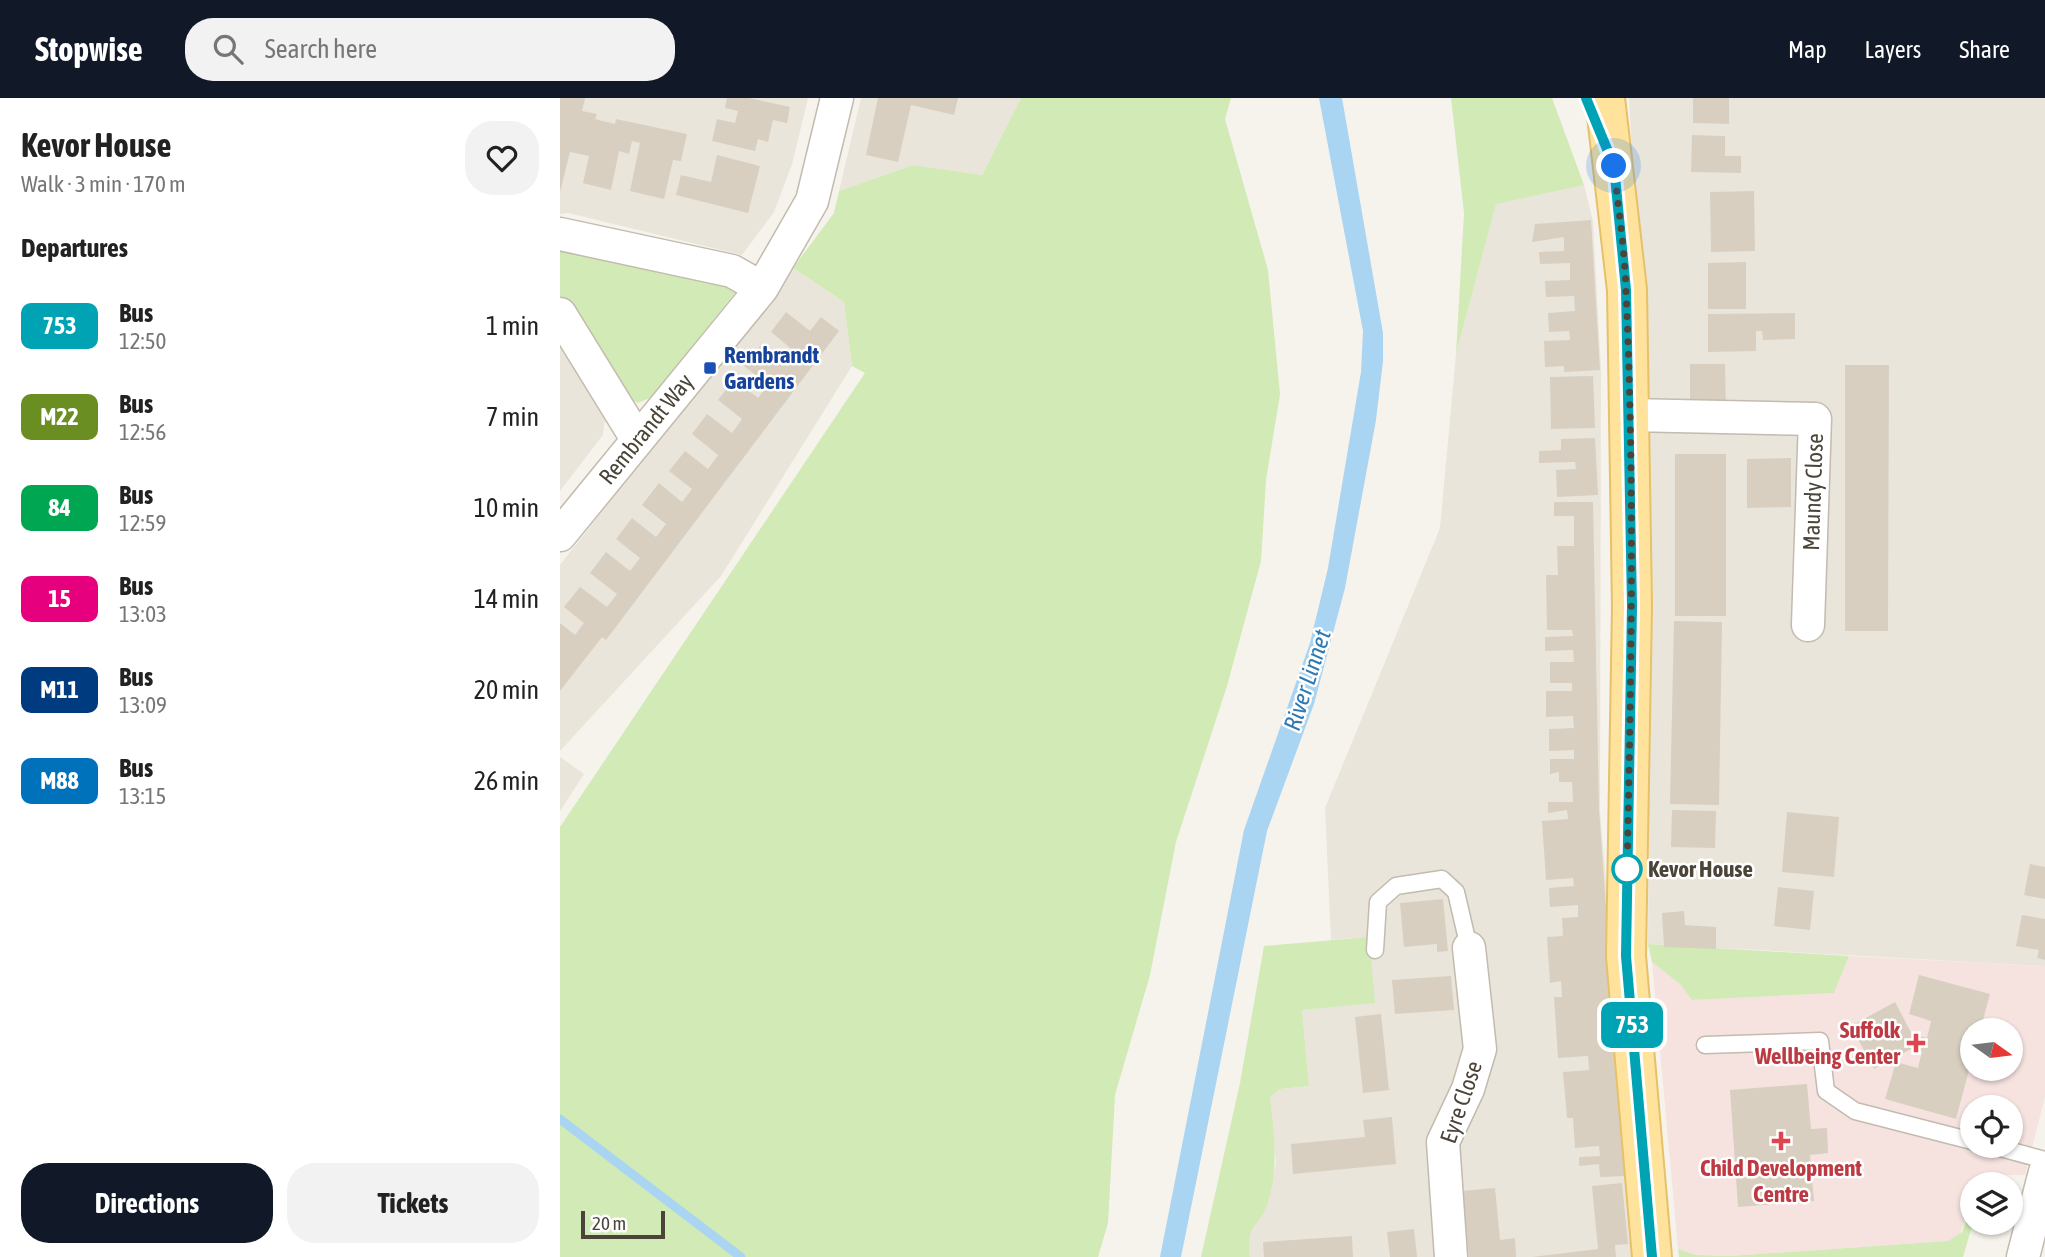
<!DOCTYPE html>
<meta charset="utf-8">
<style>
body{margin:0;font-family:"Asap Condensed",sans-serif;background:#f2f2f2;color:#222;height:100vh;display:flex;flex-direction:column;font-size:26px;white-space:nowrap}
*{box-sizing:border-box;margin:0}
p{font-size:23px;color:#767676}
.icon{flex:none;width:38px;height:38px;fill:none;stroke:currentColor;stroke-width:2;stroke-linecap:round;stroke-linejoin:round}
.map{position:relative;flex:1;overflow:hidden}
.sheet{display:flex;flex-direction:column;background:#fff;width:560px}
.sheet>*{flex:none}
.badge{padding:0 14px;border-radius:10px;font-size:24px;line-height:46px}
.needle{width:46px;rotate:104deg}
.fabs{position:absolute;left:1400px;top:920px;display:grid;gap:14px}
.fabs a{display:grid;place-items:center;width:63px;height:63px;border-radius:50%;background:#fff;box-shadow:0 2px 5px #0004;font-size:35px}
.scale{position:absolute;left:21px;bottom:18px;width:84px;box-sizing:border-box;padding-left:7px;border:4px solid #4b4439;border-top:0;font-size:19px;line-height:24px;white-space:nowrap;color:#4b4439;-webkit-text-stroke:5px #fff;paint-order:stroke}
.you{position:absolute;width:35px;height:35px;margin:-18px;border:5px solid #fff;border-radius:50%;background:#1a73e8;box-shadow:0 0 0 10px #1a73e833}
.map>.badge{position:absolute;translate:-50% -50%;box-shadow:0 0 0 4px #fff}
h2{padding:0 21px;font-size:26px;line-height:63px}
.round{display:grid;place-items:center;flex:none;width:74px;height:74px;border-radius:28px;background:#f2f2f2}
.head{display:flex;align-items:center;justify-content:space-between;height:119px;padding:0 21px}
h1{font-size:33px;font-weight:700;line-height:52px}
.button{display:flex;gap:14px;margin-top:auto;padding:14px 21px}
.button a{flex:1;height:80px;border-radius:28px;background:#111827;color:#fff;font-size:28px;font-weight:700;line-height:80px;text-align:center}
.button a+a{background:#f2f2f2;color:#222}
ul{padding:0;list-style:none}
li{display:flex;align-items:center;gap:21px;height:91px;padding:0 21px}
li div{flex:1}
li b{display:block;font-size:26px}
li em{font-style:normal}
li .badge{min-width:77px;font-weight:700;text-align:center}
header{display:flex;align-items:center;gap:42px;box-sizing:border-box;height:98px;padding:0 35px;background:#111827;color:#fff}
header strong{font-size:33px}
nav{display:flex;gap:38px;margin-inline-start:auto;font-size:24px}
.search{width:490px;height:63px;background:#f2f2f2;display:flex;align-items:center;gap:18px;box-sizing:border-box;padding:0 24px;border-radius:28px;color:#767676;font-size:26px}
main{display:flex;flex:1;min-height:0}
.map>svg:first-child{display:block}
.residential{fill:#eae5da}
.medical{fill:#f6e3e0;fill-rule:evenodd}
.green{fill:#d2eab5}
.water{fill:#a9d4f2}
.lines{fill:none;stroke-linecap:round;stroke-linejoin:round}
.stream{stroke:#a9d4f2;stroke-width:9}
.building{fill:#d8cfc1}
.service-casing{stroke:#c2bbae;stroke-width:19}
.minor-casing{stroke:#c2bbae;stroke-width:35}
.primary-casing{stroke:#e6c16a;stroke-width:42}
.service{stroke:#fff;stroke-width:16}
.minor{stroke:#fff;stroke-width:32}
.primary{stroke:#ffe39c;stroke-width:38}
.line-casing{stroke:#fff;stroke-width:16}
.line{stroke:#00a3b4;stroke-width:10}
.walk{stroke:#4b4439;stroke-width:7;stroke-dasharray:0 12.6}
.transit-dot{fill:#1a4fb4;stroke:#fff;stroke-width:2.5}
.stop-dot{fill:#fff;stroke:#00a3b4;stroke-width:3.5}
.health-dot{fill:#e0444e;stroke:#fff;stroke-width:2.5}
.labels{text-anchor:middle;dominant-baseline:central;stroke-width:5;stroke-linejoin:round;paint-order:stroke}
.transit-label{font-size:23px;font-weight:bold;fill:#164399;stroke:#fff;text-anchor:start}
.street-label{font-size:23px;fill:#4b4439;stroke:#fff}
.stop-label{font-size:23px;font-weight:bold;fill:#4b4439;stroke:#fff;text-anchor:start}
.health-label{font-size:23px;font-weight:bold;fill:#be3a42;stroke:#fff;text-anchor:end}
.water-label{font-size:24px;font-style:italic;fill:#2e7ab2;stroke:#fff}
</style>
<header>
<strong>Stopwise</strong>
<div class="search"><svg class="icon" aria-label="search" viewBox="0 0 24 24"><circle cx="10" cy="10" r="6"/><path d="M15 15l6 6"/></svg>Search here</div>
<nav><a>Map</a><a>Layers</a><a>Share</a></nav>
</header>
<main>
<section class="sheet">
<div class="head"><div><h1>Kevor House</h1><p>Walk · 3 min · 170 m</p></div><a class="round"><svg class="icon" aria-label="heart" viewBox="0 0 24 24"><path d="M12 20l-8-8c-3-5 5-10 8-4 3-6 11-1 8 4z"/></svg></a></div>
<h2>Departures</h2>
<ul>
<li><span class="badge" style="background:#00a3b4;color:#fff">753</span><div><b>Bus</b><p>12:50</p></div><em>1 min</em></li>
<li><span class="badge" style="background:#6b8e23;color:#fff">M22</span><div><b>Bus</b><p>12:56</p></div><em>7 min</em></li>
<li><span class="badge" style="background:#00a651;color:#fff">84</span><div><b>Bus</b><p>12:59</p></div><em>10 min</em></li>
<li><span class="badge" style="background:#e6007e;color:#fff">15</span><div><b>Bus</b><p>13:03</p></div><em>14 min</em></li>
<li><span class="badge" style="background:#003b80;color:#fff">M11</span><div><b>Bus</b><p>13:09</p></div><em>20 min</em></li>
<li><span class="badge" style="background:#0072bc;color:#fff">M88</span><div><b>Bus</b><p>13:15</p></div><em>26 min</em></li>
</ul>
<div class="button"><a>Directions</a><a>Tickets</a></div>
</section>
<div class="map">
<svg width="1485" height="1159" viewBox="0 0 1485 1159">
<rect width="100%" height="100%" fill="#f6f3ec"/>
<path class="residential" d="M0,0H248L232,66L214,114L182,157L8,115L0,116Z
M301,0H461L422,77L353,67L279,93Z
M1069,0H1485V868L1088,846L1091,408Z
M1024,87L1033,123L1041,272L1040,713L1078,1159H690L688,1137L707,1106L716,1065L710,1000L720,991L749,988L742,912L815,904L792,840L771,842L765,710L880,430L896,256L936,105Z
M233,170L284,204L292,268L161,478L0,653V467Z
M0,246L45,320L43,337L0,393Z
M0,659L24,676L0,713Z"/>
<path class="medical" d="M1289,858L1485,868V999L1465,1077H1428L1418,1087H1412V1101L1400,1136L1388,1143L1169,1158L1136,1157L1118,1151L1092,864L1121,887L1133,902L1274,895ZM1412,933H1451V971H1412ZM1412,1010H1451V1048H1412Z"/>
<path class="green" d="M461,0H671L665,21L708,172L720,296L706,382L701,463L667,588L616,744L590,877L555,997L548,1125L538,1159H0V729L305,275L292,268L284,204L233,170L274,115L279,93L353,67L422,77Z
M891,0H992L1024,87L936,106L896,256L904,115Z
M0,143L173,183L175,195L90,300L78,305L65,298L0,197Z
M809,839L815,905L742,912L749,988L720,991L710,1000C714,1036 719,1069 708,1104C699,1132 686,1122 690,1159H641L680,985L704,848Z
M1088,846L1289,858L1274,895L1132,902L1121,887L1092,864Z
M1412,1104L1413,1125L1403,1159H1119L1118,1151L1136,1157L1169,1158L1388,1143L1402,1134Z"/>
<path class="water" d="M759,0H782L823,235V263L816,322L785,490L754,606L707,733L621,1159H600L684,732L750,545L768,470L801,274L803,233Z"/>
<g class="lines">
<path class="stream" d="M0,1021L181,1159"/>
</g>
<path class="building" d="M0,0H25L22,13L37,16L35,21L55,26L56,21L127,36L121,63L113,62L104,101L70,93L80,45L72,43L69,56L59,53L51,92L23,85L29,58L10,54L0,94Z
M167,0H189L230,9L227,25L213,22L208,44L198,41L195,53L152,43L157,21L175,25L178,13L165,10Z
M318,0H398L394,17L351,7L338,64L306,57Z
M1133,0H1169V26L1133,25Z
M1132,37L1165,38V58H1181V75L1131,74Z
M157,57L200,68L188,115L116,97L121,77L151,84Z
M1194,93L1195,153L1151,154L1150,94Z
M1031,122L1040,272L1004,274V268L985,269L984,243L1010,242L1009,233L989,234L988,215L1015,213L1014,198L986,199L985,183L1010,182V165L980,166L979,154L1004,153V139L972,144L975,126Z
M1186,164V211H1148V165Z
M226,214L250,233L261,219L279,233L46,542L42,539L0,593V525L15,537L24,525L4,509L20,489L47,509L57,496L30,475L46,454L70,473L80,460L56,441L72,420L96,439L106,426L82,407L99,385L122,404L132,391L109,373L125,353L148,371L158,357L132,336L147,316L172,335L182,321L158,302L174,281L198,300L208,287L184,268L200,248L224,267L234,253L211,234Z
M1235,215V241L1203,242L1202,233H1196V253L1148,254V216Z
M1130,266H1165L1166,315H1130Z
M1285,267H1329L1328,533H1285Z
M1033,278L1035,330L991,331L990,279Z
M1035,340L1038,397L997,399L996,372L1016,371L1015,364L979,365V353L1001,352V341Z
M1115,356H1166V518H1115Z
M1231,360V409L1187,410V361Z
M994,404H1033L1039,711L1065,1078L1040,1079L1039,1066L1019,1068V1059L1040,1058L1039,1048L1015,1050L1013,1020H1007L1003,974L1029,972L1028,958L998,960L994,899H1002L1001,883L990,885L987,839L1003,838L1002,820L1018,819V807L990,809L989,790L1014,788L1013,780L986,782L982,723L1008,721L1007,712L988,715V704H1013L1012,684H999V674L990,676V661H1014V652L989,653V631L1014,630L1013,618L986,619V593H1012V585H990V564H1014L1013,552L985,553V539L1013,538L1012,532H987L986,477H998L997,448H1014V418H994Z
M1114,523L1162,524L1159,707L1110,706Z
M1112,712L1156,713L1155,750L1111,749Z
M1227,714L1279,719L1274,779L1222,774Z
M1470,766L1485,769V801L1464,797Z
M1218,789L1254,793L1250,832L1214,828Z
M883,801L888,853L877,854V846L844,849L840,805Z
M1124,813L1125,827L1156,829V851L1104,849L1102,815Z
M1462,817L1485,821V862L1477,860L1479,852L1456,848Z
M1359,877L1430,896L1420,933H1412V961L1396,1021L1325,1001L1336,964L1358,970L1362,953L1351,951L1314,971L1291,928L1335,904L1352,936L1367,940L1371,923L1349,916Z
M891,878L894,912L835,916L832,882Z
M821,916L829,992L803,995L795,919Z
M1247,986L1251,1031L1267,1030L1268,1055L1250,1057L1254,1103L1178,1109L1170,992Z
M832,1019L836,1066L733,1076L731,1046L805,1039L803,1022Z
M1062,1085L1068,1146L1055,1147L1056,1159H972L1038,1151L1032,1088Z
M935,1090L940,1142L955,1140L956,1159H909L902,1093Z
M854,1131L857,1159H830L827,1134Z
M792,1138L793,1159H704L703,1144Z"/>
<g class="lines">
<g class="service-casing">
<path id="service" d="M815,852L818,804L836,788L882,781L896,794L909,850
M1145,947L1260,943L1266,993L1295,1013L1412,1043
M1433,1048L1485,1062"/>
</g>
<g class="minor-casing">
<path id="minor" d="M0,136L172,173L202,190
M0,216L77,341
M1069,317L1255,321L1248,527
M0,437L202,190L252,103L277,0
M891,1159L883,1044L908,991L920,951L909,850
M1463,1159L1485,1074"/>
</g>
<g class="primary-casing">
<path id="primary" d="M1045,0L1067,192L1072,508L1066,858L1092,1159"/>
</g>
<use href="#service" class="service"/>
<use href="#minor" class="minor"/>
<use href="#primary" class="primary"/>
</g>
<g class="lines">
<g class="line-casing">
<path id="line" d="M1026,0L1054,68L1066,192L1072,508L1066,858L1092,1159"/>
</g>
<use href="#line" class="line"/>
<path class="walk" d="M1054,68C1058,110 1065,152 1066,194C1075,388 1071,583 1067,777V771"/>
</g>
<rect class="transit-dot" x="143" y="263" width="14" height="14" rx="3.5"/>
<circle class="stop-dot" cx="1067" cy="771" r="14"/>
<g class="health-dot">
<path d="M1352.5 934.5h7v7h7v7h-7v7h-7v-7h-7v-7h7z"/>
<path d="M1217.5 1032.5h7v7h7v7h-7v7h-7v-7h-7v-7h7z"/>
</g>
<g class="labels">
<g class="transit-label">
<text x="164" y="257">Rembrandt<tspan x="164" dy="26">Gardens</tspan></text>
</g>
<g class="street-label">
<text transform="translate(86 331) rotate(-51)">Rembrandt Way</text>
<text transform="translate(1253 394) rotate(-88)">Maundy Close</text>
<text transform="translate(901 1004) rotate(-71)">Eyre Close</text>
</g>
<g class="stop-label">
<text x="1088" y="771">Kevor House</text>
</g>
<g class="health-label">
<text x="1340" y="932">Suffolk<tspan x="1340" dy="26">Wellbeing Center</tspan></text>
<text x="1221" y="1070" text-anchor="middle">Child Development<tspan x="1221" dy="26">Centre</tspan></text>
</g>
<g class="water-label">
<text transform="translate(747 582) rotate(-72)">River Linnet</text>
</g>
</g>
</svg>
<div class="fabs">
<a><svg class="needle" viewBox="-14 -14 28 28"><path d="M0-13l5 13h-10z" fill="#e53935"/><path d="M0 13l5-13h-10z" fill="#767676"/></svg></a>
<a><svg class="icon" aria-label="locate" viewBox="0 0 24 24"><circle cx="12" cy="12" r="6"/><path d="M12 2v4M12 18v4M2 12h4M18 12h4"/></svg></a>
<a><svg class="icon" aria-label="layers" viewBox="0 0 24 24"><path d="M12 4l9 5-9 5-9-5zM3 14l9 5 9-5"/></svg></a>
</div>
<div class="scale">20 m</div>
<div class="you" style="left:1054px;top:68px"></div>
<b class="badge" style="left:1072px;top:927px;background:#00a3b4;color:#fff">753</b>
</div>
</main>
